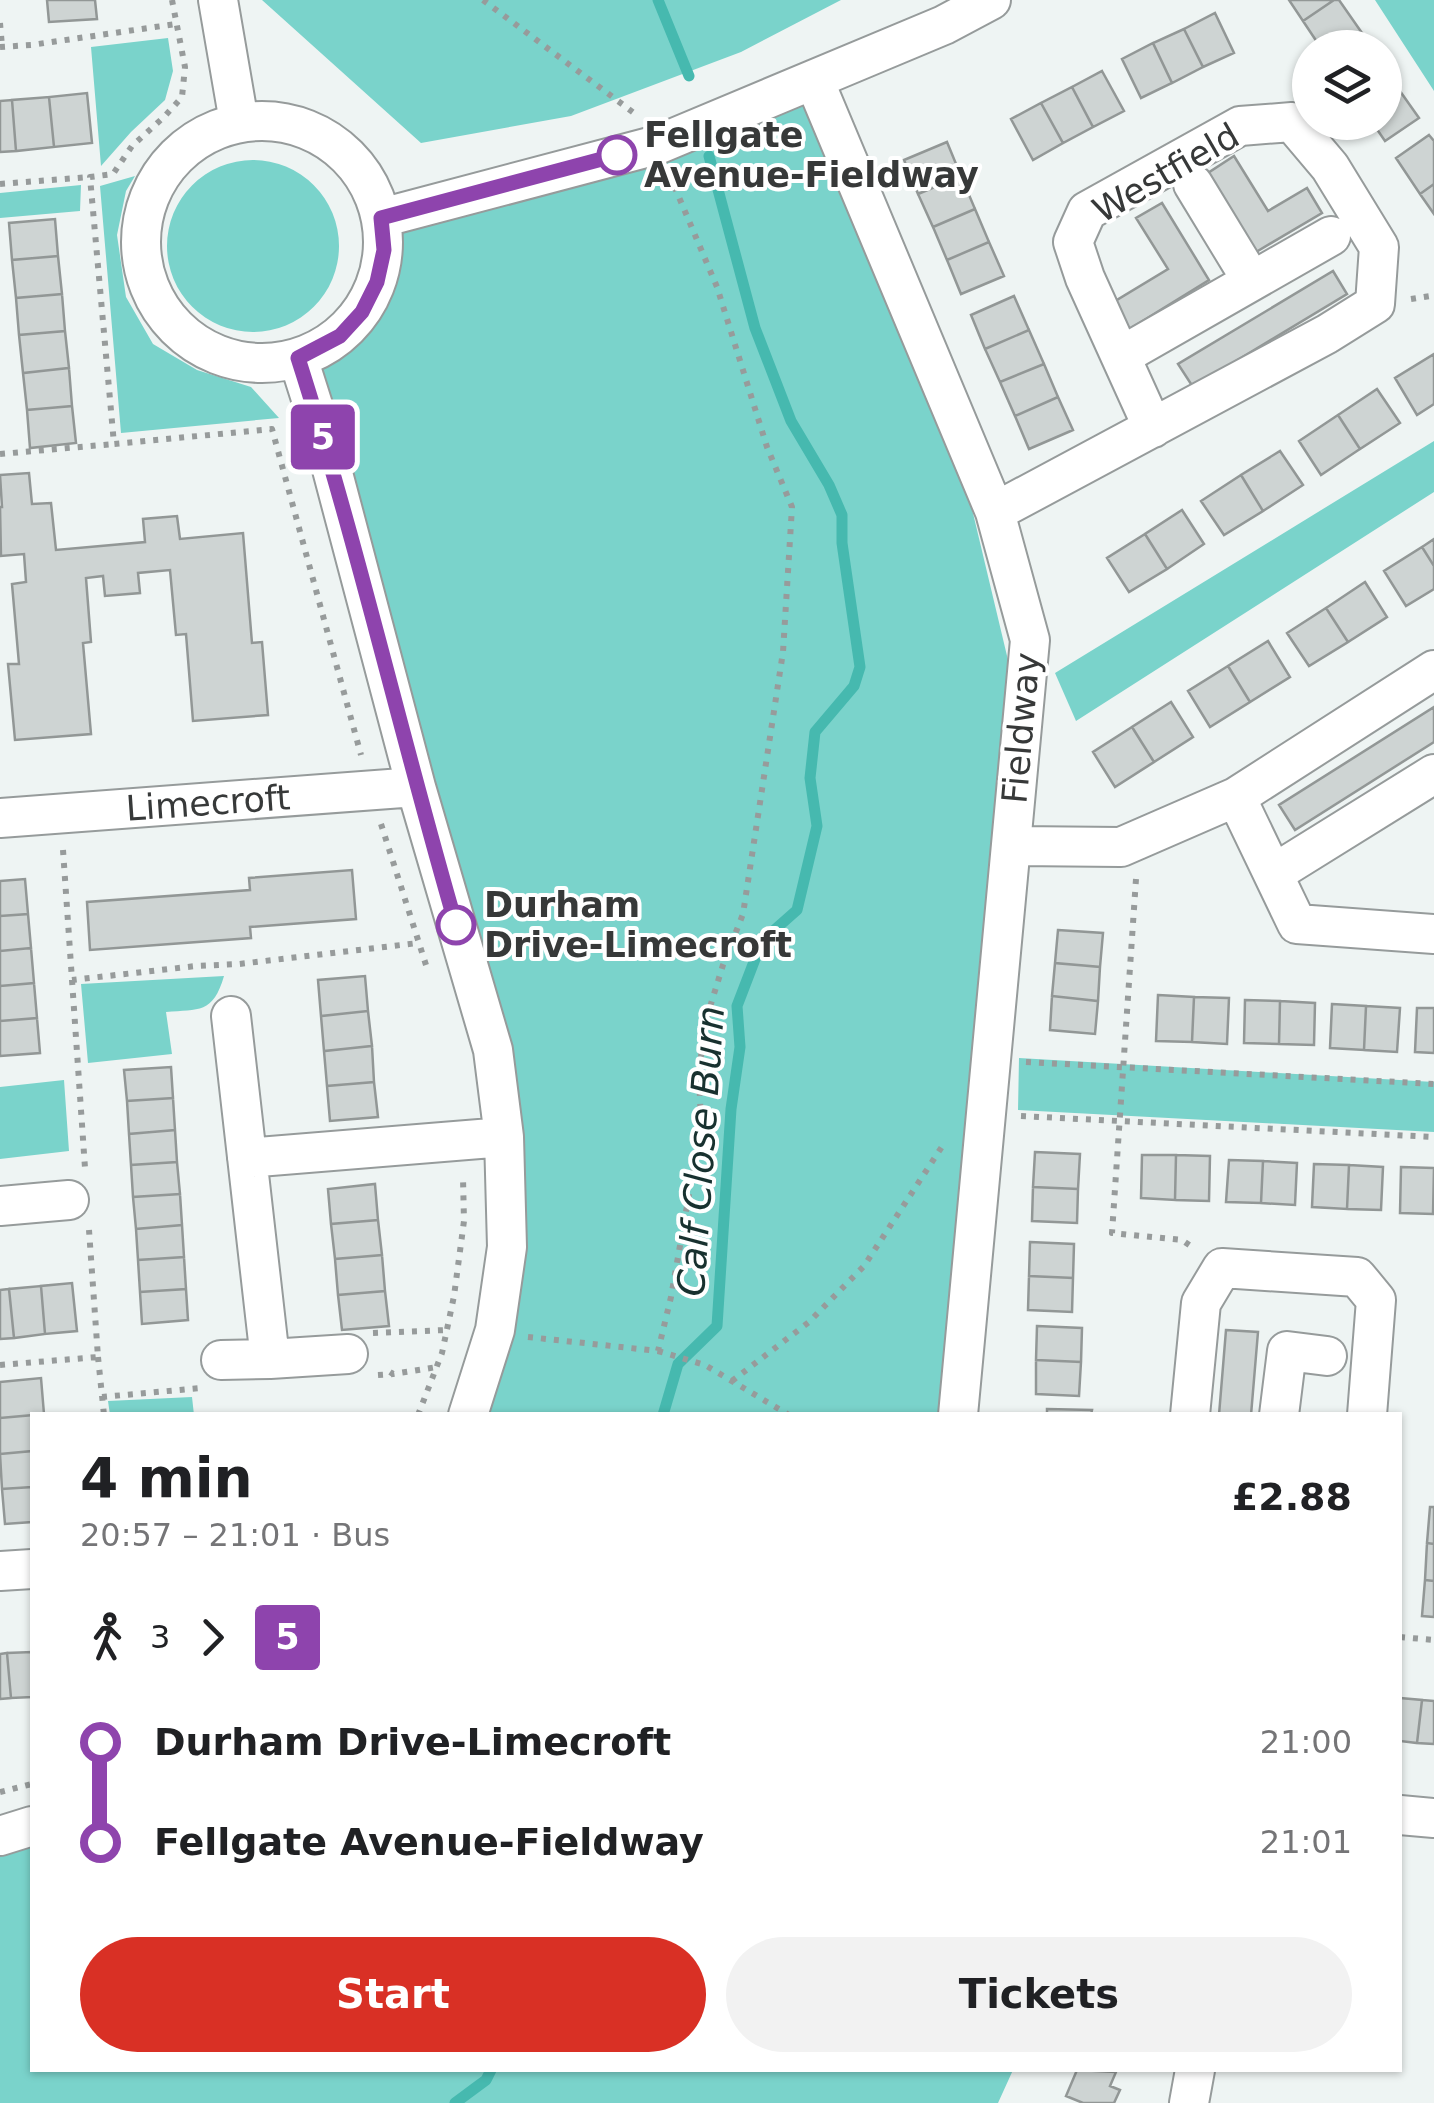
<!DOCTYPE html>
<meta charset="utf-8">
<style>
body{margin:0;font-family:"DejaVu Sans",sans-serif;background:#f2f2f2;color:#202124;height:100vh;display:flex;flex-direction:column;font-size:38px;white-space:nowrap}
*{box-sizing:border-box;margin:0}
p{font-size:32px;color:#757577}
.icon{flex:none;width:55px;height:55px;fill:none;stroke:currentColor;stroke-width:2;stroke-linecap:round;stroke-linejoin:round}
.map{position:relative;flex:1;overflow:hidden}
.sheet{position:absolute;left:30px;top:1412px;width:1372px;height:660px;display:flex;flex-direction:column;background:#fff;border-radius:0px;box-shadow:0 2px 8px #0004}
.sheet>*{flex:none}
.badge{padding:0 20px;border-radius:8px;font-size:35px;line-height:65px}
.tools{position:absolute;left:1292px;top:30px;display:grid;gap:20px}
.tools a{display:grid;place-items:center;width:110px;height:110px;border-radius:50%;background:#fff;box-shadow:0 2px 8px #0004;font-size:50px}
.map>.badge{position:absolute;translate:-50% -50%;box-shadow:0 0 0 5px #fff}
.legs{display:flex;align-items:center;gap:15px;height:110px;padding:0 50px;font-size:32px}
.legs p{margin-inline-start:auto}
.headline{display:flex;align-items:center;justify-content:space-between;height:170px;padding:0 50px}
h1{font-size:55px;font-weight:600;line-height:75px}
.action{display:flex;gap:20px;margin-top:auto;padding:20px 50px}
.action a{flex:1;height:115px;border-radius:60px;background:#d93025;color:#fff;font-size:40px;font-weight:600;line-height:115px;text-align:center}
.action a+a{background:#f2f2f2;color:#202124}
ul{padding:0 50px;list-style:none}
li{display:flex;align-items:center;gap:35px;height:100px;font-size:38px}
li i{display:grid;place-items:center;width:15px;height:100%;margin:0 12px;background:currentColor}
li i::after{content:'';width:25px;height:25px;margin:-12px;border:8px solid;border-radius:50%;background:#fff}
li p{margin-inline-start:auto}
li:first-child i{background:linear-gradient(#0000 50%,currentColor 0)}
li:last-child i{background:linear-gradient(currentColor 50%,#0000 0)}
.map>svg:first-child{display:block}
.green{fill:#7ad3cb}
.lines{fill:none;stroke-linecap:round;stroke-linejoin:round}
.stream{stroke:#46b9af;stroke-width:11}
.building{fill:#ced4d3;stroke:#929796;stroke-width:2.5}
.street-casing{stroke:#969b9b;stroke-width:42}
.path{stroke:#979b9b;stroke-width:6;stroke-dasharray:5 8;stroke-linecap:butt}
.street{stroke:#fff;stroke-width:38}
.line-1-casing{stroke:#fff;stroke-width:22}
.line-1{stroke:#8e44ad;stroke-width:15}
.stop-1-dot{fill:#fff;stroke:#8e44ad;stroke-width:5}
.labels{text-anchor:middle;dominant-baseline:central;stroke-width:8;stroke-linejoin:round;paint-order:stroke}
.stop-label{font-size:35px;font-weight:bold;fill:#373939;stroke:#fff;text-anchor:start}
.street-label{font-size:35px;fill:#373939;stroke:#fff}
.water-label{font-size:38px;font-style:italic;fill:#18312f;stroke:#fff}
</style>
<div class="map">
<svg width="1434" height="2103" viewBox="0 0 1434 2103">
<rect width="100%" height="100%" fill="#eef4f3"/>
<path class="green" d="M262,0H841L741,52L571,116L421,143Z
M1375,0H1434V91Z
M168,38L173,71L165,100L131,132L101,166L91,47Z
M814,80L962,467L1008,660L1001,766L964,1169L939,1415H468L504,1137L298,358L340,336L362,312L377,282L384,251L381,218Z
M167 246a86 86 0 1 1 172 0a86 86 0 1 1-172 0Z
M135,176L126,191L117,235L126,297L153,344L197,370L251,387L279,418L121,433L100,186Z
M81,185L80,211L0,218V193Z
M1434,441V492L1076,721L1055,673Z
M224,976C213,1014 199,1009 166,1012L172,1054L88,1063L81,984Z
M1019,1058L1434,1082V1132L1018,1110Z
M64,1080L69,1151L0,1159V1087Z
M192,1397L194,1415H110L108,1401Z
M32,1826V2070H1013L998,2103H0V1836Z"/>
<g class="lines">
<path class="stream" d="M658,0L689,76
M663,1415L678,1364L717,1326L731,1109L740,1047L737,1006L762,941L797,910L817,826L810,778L815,732L854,686L860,667L842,543V515L829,485L791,421L755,328L709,156
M455,2103L486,2080L491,2070"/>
</g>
<path class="building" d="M47,0H95L97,19L49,22Z
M1289,0H1334L1303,21Z
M1334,0H1339L1362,33L1341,48H1321L1303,21Z
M1215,13L1234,53L1203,67L1184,29Z
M1184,29L1203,67L1172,83L1153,43Z
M1153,43L1172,83L1141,98L1122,59Z
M1102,71L1124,111L1093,127L1072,87Z
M1395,84L1419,118L1385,141L1372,122H1385V91Z
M1072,87L1093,127L1063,143L1041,103Z
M87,93L92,143L54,147L49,97Z
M49,97L54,147L16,151L12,100Z
M12,100L16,151L0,152V101Z
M1041,103L1063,143L1033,160L1011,119Z
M1429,135L1434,141V184L1420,194L1396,158Z
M947,142L961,176L918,194L904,160Z
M1234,156L1268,211L1307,188L1322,213L1256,252L1208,173Z
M961,176L975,209L933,227L918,194Z
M1434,184V214L1420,194Z
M1162,203L1209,280L1128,330L1112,303L1168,269L1136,218Z
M975,209L989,242L947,260L933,227Z
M55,219L58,256L12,260L9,223Z
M989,242L1004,276L961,294L947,260Z
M58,256L62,294L16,298L12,260Z
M1333,271L1347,294L1193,387L1178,364Z
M62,294L65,331L19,335L16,298Z
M1014,296L1029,330L985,349L971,315Z
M1029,330L1044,364L1000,382L985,349Z
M65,331L69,368L23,373L19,335Z
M1434,354V404L1417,415L1395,378Z
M1044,364L1058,397L1015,416L1000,382Z
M69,368L72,406L27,410L23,373Z
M1377,389L1400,423L1360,449L1338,415Z
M1058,397L1073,430L1029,449L1015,416Z
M72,406L76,443L30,448L27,410Z
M1338,415L1360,449L1321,475L1299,441Z
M1280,451L1303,485L1263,511L1241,475Z
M29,473L32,504L51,503L56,550L145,542L143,519L177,516L180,539L243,533L252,643L262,642L268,715L193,721L186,634L176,635L170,570L138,573L140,593L105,596L103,576L86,578L91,642L83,643L91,734L15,740L8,664H19L12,584L26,582L24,554L1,556L0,507H2L0,475Z
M1241,475L1263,511L1224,535L1201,501Z
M1182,510L1204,544L1167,569L1145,534Z
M1145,534L1167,569L1129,592L1107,558Z
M1434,539V566L1422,547Z
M1422,547L1434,566V589L1406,606L1384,571Z
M1365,582L1387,617L1348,642L1326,608Z
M1326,608L1348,642L1309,666L1287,633Z
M1268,641L1290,677L1250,702L1228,666Z
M1228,666L1250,702L1210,727L1188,691Z
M1171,702L1193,737L1154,762L1132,727Z
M1434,707V742L1295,830L1279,805Z
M1132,727L1154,762L1115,787L1093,752Z
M352,870L356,919L250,927L251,938L90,950L87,902L250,890L249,878Z
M25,879L28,914L0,916V881Z
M28,914L31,948L0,951V916Z
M1058,930L1103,933L1100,967L1055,963Z
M31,948L34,983L0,986V951Z
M1055,963L1100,967L1098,1001L1052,996Z
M365,976L368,1011L321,1016L318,980Z
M34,983L37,1018L0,1021V986Z
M1158,995L1194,997L1192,1042L1156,1041Z
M1052,996L1098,1001L1095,1034L1050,1030Z
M1194,997L1229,998L1227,1044L1192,1042Z
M1245,1000L1280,1001L1279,1044L1244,1043Z
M1280,1001L1315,1003L1314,1045L1279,1044Z
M1332,1004L1366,1006L1364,1050L1330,1048Z
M1366,1006L1400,1008L1397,1052L1364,1050Z
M1417,1008H1434V1053L1415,1052Z
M368,1011L372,1046L324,1051L321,1016Z
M37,1018L40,1053L0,1056V1021Z
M372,1046L374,1082L327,1086L324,1051Z
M171,1067L173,1098L127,1101L124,1070Z
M374,1082L378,1117L330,1121L327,1086Z
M173,1098L175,1130L129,1134L127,1101Z
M175,1130L177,1162L131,1165L129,1134Z
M1035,1152L1080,1154L1078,1189L1033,1187Z
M1142,1155H1176L1175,1200L1141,1198Z
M1176,1155L1210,1156L1209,1201L1175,1200Z
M1229,1160L1263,1161L1261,1203L1226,1202Z
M1263,1161L1297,1163L1295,1205L1261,1203Z
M177,1162L180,1194L133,1197L131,1165Z
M1314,1164L1349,1165L1347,1209L1312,1207Z
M1349,1165L1383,1167L1381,1210L1347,1209Z
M1401,1167L1434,1168L1433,1214L1400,1213Z
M375,1184L378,1220L331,1224L328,1189Z
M1033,1187L1078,1189L1077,1223L1032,1221Z
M180,1194L182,1225L136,1229L133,1197Z
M378,1220L382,1255L335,1259L331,1224Z
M182,1225L184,1257L138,1260L136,1229Z
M1030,1242L1074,1244L1073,1278L1029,1276Z
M382,1255L385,1291L338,1295L335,1259Z
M184,1257L186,1289L140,1292L138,1260Z
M1029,1276L1073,1278L1072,1312L1028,1310Z
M72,1283L77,1331L45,1334L41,1286Z
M41,1286L45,1334L14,1338L9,1289Z
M9,1289L14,1338L0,1339V1290Z
M186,1289L188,1320L142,1324L140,1292Z
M385,1291L389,1326L342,1330L338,1295Z
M1037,1326L1082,1328L1081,1362L1036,1360Z
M1226,1330L1258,1332L1251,1415H1219Z
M1036,1360L1081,1362L1079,1396L1036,1394Z
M41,1378L44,1414L0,1418V1382Z
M1047,1409L1092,1410L1091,1415H1047Z
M44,1414L32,1415V1451L0,1454V1418Z
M32,1451V1487L2,1489L0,1454Z
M32,1487V1522L5,1524L2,1489Z
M1430,1507H1434V1544L1427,1543Z
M1427,1543L1434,1544V1581L1425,1580Z
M1425,1580L1434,1581V1617L1422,1616Z
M32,1652V1697L11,1698L7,1653Z
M7,1653L11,1698L0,1699V1654Z
M1400,1698L1422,1700L1417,1743L1400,1741Z
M1422,1700L1434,1701V1744L1417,1743Z
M1077,2070L1116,2072L1110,2086L1120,2090L1114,2103H1083L1066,2096Z"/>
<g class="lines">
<g class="street-casing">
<path id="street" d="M218,0L239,122
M814,80L995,512L1030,640L958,1415
M141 242a121 121 0 1 1 242 0a121 121 0 1 1-242 0Z
M1193,184L1252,281
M381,218L657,145L944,25L991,0
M1121,356L1331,236
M298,358L325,443L416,787L493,1050L504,1137L507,1247L495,1330L468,1415
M995,512L1327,334L1375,304L1379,247L1330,167L1292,122L1240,126L1087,211L1073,242L1085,278L1153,428
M1236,797L1297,924L1434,934
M0,818L416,787
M1011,846L1121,847L1236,797L1434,670
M1273,874L1434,774
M231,1016L270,1359L348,1354
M247,1158L504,1137
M0,1206L69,1200
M221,1360L270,1359
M1190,1415L1201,1303L1222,1268L1357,1277L1376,1300L1367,1415
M1279,1415L1287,1351L1327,1356
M0,1571L32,1569
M1400,1815L1434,1818
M0,1836L32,1826
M1189,2103L1195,2070"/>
</g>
<path class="path" d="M172,0L185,67L182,97L165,116L132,146L113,174L90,177L114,444L272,429L361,755
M483,0L634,113
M0,23L2,46
M0,47L31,45L176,24
M0,184L90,177
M1411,299L1430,296L1434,298
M0,454L114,444
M381,824L426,965
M63,850L72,980L196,966L239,964L418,943
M1136,879L1112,1233L1182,1240L1192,1247
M72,980L85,1168
M1026,1062L1434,1084
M1021,1116L1434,1137
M373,1333L447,1330
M528,1337L658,1351L671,1297L701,1126L699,1072L705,1023L723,965L743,914L783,652L792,507L767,447L717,287L670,176
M658,1351L705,1365L789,1415
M98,1357L104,1415
M0,1365L98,1357L89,1230
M390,1372L393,1374L437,1367
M378,1375L393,1374
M732,1381L809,1322L864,1266L945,1142
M102,1397L201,1388
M418,1415L442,1353L454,1296L464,1221L463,1178
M1400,1637L1434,1640
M0,1792L32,1784"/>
<use href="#street" class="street"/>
</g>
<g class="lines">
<g class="line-1-casing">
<path id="line-1" d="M456,925C401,736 358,545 298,358L340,336L362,312L377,282L384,250L381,218L617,155"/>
</g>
<use href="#line-1" class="line-1"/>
</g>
<g class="stop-1-dot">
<circle cx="617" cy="155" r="18"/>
<circle cx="456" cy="925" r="18"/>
</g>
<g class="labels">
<g class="stop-label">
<text x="644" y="135">Fellgate<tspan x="644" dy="40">Avenue-Fieldway</tspan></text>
<text x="484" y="905">Durham<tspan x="484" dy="40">Drive-Limecroft</tspan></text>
</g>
<g class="street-label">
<text transform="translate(1166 173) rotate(-30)">Westfield</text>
<text transform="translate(1021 728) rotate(-85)">Fieldway</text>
<text transform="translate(208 803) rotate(-4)">Limecroft</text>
</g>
<g class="water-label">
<text transform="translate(701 1151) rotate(-86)">Calf Close Burn</text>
</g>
</g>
</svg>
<div class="tools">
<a><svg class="icon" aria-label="layers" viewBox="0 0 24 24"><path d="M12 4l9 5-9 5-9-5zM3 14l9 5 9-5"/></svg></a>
</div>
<b class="badge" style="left:323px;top:437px;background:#8e44ad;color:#fff">5</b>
<section class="sheet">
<div class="headline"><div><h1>4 min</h1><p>20:57 – 21:01 · Bus</p></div><b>£2.88</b></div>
<div class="legs"><svg class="icon" aria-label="walk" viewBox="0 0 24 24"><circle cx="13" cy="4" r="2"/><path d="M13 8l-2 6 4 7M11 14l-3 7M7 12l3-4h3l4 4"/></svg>3<svg class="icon" aria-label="forward" viewBox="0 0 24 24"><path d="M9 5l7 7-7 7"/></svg><b class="badge" style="background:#8e44ad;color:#fff">5</b></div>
<ul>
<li><i style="color:#8e44ad"></i><b>Durham Drive-Limecroft</b><p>21:00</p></li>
<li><i style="color:#8e44ad"></i><b>Fellgate Avenue-Fieldway</b><p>21:01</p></li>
</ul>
<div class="action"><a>Start</a><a>Tickets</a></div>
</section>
</div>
